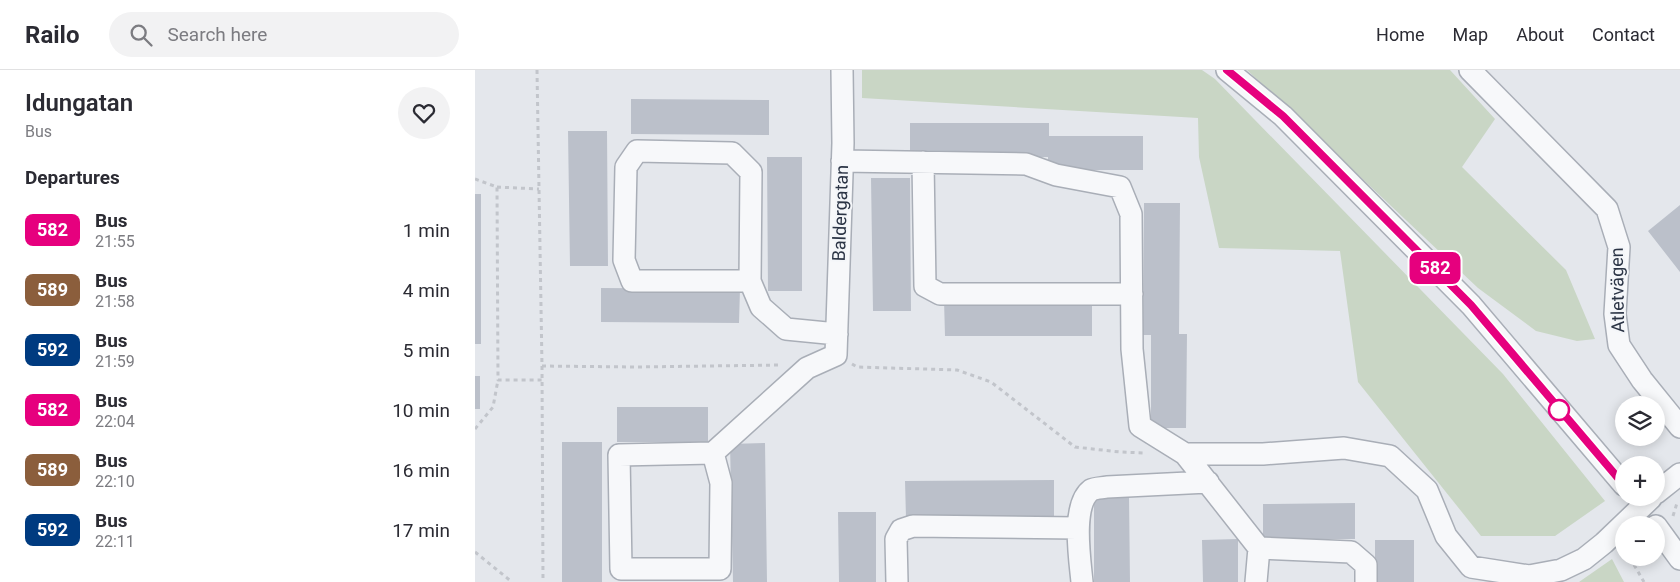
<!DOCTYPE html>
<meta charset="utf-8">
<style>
body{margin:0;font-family:Roboto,sans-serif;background:#f2f2f3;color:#2b2b33;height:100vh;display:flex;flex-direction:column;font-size:19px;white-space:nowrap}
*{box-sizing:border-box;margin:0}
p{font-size:16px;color:#7c7c81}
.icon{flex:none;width:28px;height:28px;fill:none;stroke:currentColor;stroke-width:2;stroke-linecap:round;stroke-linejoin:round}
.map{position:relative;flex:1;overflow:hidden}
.sheet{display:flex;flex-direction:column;background:#fff;width:475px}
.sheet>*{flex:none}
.badge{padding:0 10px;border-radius:8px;font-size:18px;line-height:32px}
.controls{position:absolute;left:1140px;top:326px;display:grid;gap:10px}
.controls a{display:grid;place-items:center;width:50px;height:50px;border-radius:50%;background:#fff;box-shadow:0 2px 12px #0003;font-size:25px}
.map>.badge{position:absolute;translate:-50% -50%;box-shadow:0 0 0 2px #fff}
h2{padding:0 25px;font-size:19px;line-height:45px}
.round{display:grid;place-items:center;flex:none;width:52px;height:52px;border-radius:26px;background:#f2f2f3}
.headline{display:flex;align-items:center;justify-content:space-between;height:85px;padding:0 25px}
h1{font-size:24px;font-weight:600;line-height:38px}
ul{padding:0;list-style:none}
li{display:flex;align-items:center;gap:15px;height:60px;padding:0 25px}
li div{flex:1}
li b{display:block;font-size:19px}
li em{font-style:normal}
li .badge{min-width:55px;font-weight:700;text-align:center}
header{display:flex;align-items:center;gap:30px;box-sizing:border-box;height:70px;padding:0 25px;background:#fff;border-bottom:1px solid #e1e1e2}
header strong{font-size:24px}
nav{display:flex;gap:28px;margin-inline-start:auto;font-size:18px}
.search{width:350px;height:45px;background:#f2f2f3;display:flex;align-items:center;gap:12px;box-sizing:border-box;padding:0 18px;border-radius:28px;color:#7c7c81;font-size:19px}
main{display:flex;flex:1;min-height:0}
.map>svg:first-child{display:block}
.green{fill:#c9d6c5}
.building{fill:#bbc0ca}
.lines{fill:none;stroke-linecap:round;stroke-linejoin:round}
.street-casing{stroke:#a9aeb7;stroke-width:24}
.path{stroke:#c2c5cb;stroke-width:3;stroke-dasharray:4 4;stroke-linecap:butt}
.street{stroke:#f7f8fa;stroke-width:21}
.line-casing{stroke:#fff;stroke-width:11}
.line{stroke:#e6007e;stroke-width:8}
.stop-dot{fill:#fff;stroke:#e6007e;stroke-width:2.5}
.labels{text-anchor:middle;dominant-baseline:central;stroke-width:4;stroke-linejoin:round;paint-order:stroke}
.street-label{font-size:18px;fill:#2b3445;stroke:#f4f6f9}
</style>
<header>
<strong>Railo</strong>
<div class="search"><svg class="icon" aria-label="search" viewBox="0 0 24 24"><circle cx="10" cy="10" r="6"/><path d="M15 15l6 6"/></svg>Search here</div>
<nav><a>Home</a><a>Map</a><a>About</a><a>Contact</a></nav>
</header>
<main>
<section class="sheet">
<div class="headline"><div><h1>Idungatan</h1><p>Bus</p></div><a class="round"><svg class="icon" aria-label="heart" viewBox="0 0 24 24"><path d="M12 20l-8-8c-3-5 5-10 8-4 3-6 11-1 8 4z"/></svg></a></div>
<h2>Departures</h2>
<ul>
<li><span class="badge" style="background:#e6007e;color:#fff">582</span><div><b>Bus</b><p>21:55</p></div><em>1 min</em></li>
<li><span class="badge" style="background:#8b5e3c;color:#fff">589</span><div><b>Bus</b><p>21:58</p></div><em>4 min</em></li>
<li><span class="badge" style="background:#003b80;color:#fff">592</span><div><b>Bus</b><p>21:59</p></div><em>5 min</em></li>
<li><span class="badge" style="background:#e6007e;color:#fff">582</span><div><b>Bus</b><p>22:04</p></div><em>10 min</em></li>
<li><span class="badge" style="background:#8b5e3c;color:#fff">589</span><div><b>Bus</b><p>22:10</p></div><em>16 min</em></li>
<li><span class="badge" style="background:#003b80;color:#fff">592</span><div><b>Bus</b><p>22:11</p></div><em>17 min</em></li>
</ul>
</section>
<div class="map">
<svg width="1205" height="512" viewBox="0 0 1205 512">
<rect width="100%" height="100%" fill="#e4e7ec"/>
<path class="green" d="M387,0H727L740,9L1028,304L1130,431L1080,466H1006L883,312L865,181L744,178L724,87L723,48L387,28Z
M772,0H975L1020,49L987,97L1091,200L1120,269L1102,271L1061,261L1003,218Z
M1137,489L1149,512H1104Z"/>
<path class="building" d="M156,29L294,30V65L156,64Z
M435,53H574V66H668V100H573V87H435Z
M93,61H132L133,196H95Z
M292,87H327V221H293Z
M396,108H435L436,241H398Z
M0,124H6V274H0Z
M669,133H705L704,264H712L711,358H676V265H668Z
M1205,135V202L1173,161Z
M126,218L265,219L264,253L126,252Z
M469,230H617V266H470Z
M0,306H5V339H0Z
M142,337H233V372H142Z
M87,372H127V512H87Z
M290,373L292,512H258L255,374Z
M579,410V446L431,448L430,411Z
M654,426L655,512H619V427Z
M880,433V469H788V434Z
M363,442H401V512H364Z
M763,469V512H728L727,470Z
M900,470H939V512H900Z"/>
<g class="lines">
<g class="street-casing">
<path id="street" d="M752,0L808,46L996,235L1149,415
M995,0L1132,139L1144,177L1140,244L1144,275L1167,310L1205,357
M367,91L551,94L581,105L645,117L656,144L657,279L665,356L710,384L784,478L781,512
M448,92L450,216L465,224H657
M275,211H157L149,190L151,97L162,81L257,83L276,102L275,211L286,237L311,259L362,264
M238,383L144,385L146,499H245L246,413L238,383L332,298L361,285L368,73L367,0
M710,384H788L869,378L915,386L952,420L971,466L996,497L1054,506L1086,500L1109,489L1129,473L1176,428
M1181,423L1205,404
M1181,456L1205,489
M784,478L876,482L891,495V512
M422,512L421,469L426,460L438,456L602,458
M607,512C605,490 596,435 616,420C620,418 627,418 632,417L733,412"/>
</g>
<path class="path" d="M62,0L67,296L68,512
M0,109L22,117L23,310H68
M22,117L64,119
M377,294L382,297L482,300L516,312L600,377L645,382L670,383
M67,296L160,297L307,295
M0,359L18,337L23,310
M1198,446L1202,433
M0,482L37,512
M1155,488L1169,512"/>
<use href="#street" class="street"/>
</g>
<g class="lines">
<g class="line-casing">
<path id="line" d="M752,0L808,46L996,235L1149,415"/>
</g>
<use href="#line" class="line"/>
</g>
<circle class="stop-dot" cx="1084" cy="340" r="10"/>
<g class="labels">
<g class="street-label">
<text transform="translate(365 143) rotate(-88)">Baldergatan</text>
<text transform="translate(1142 220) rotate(-91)">Atletvägen</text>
</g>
</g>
</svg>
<div class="controls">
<a><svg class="icon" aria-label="layers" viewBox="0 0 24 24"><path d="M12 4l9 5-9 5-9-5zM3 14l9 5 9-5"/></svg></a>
<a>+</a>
<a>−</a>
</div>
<b class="badge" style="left:960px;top:198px;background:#e6007e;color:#fff">582</b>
</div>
</main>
